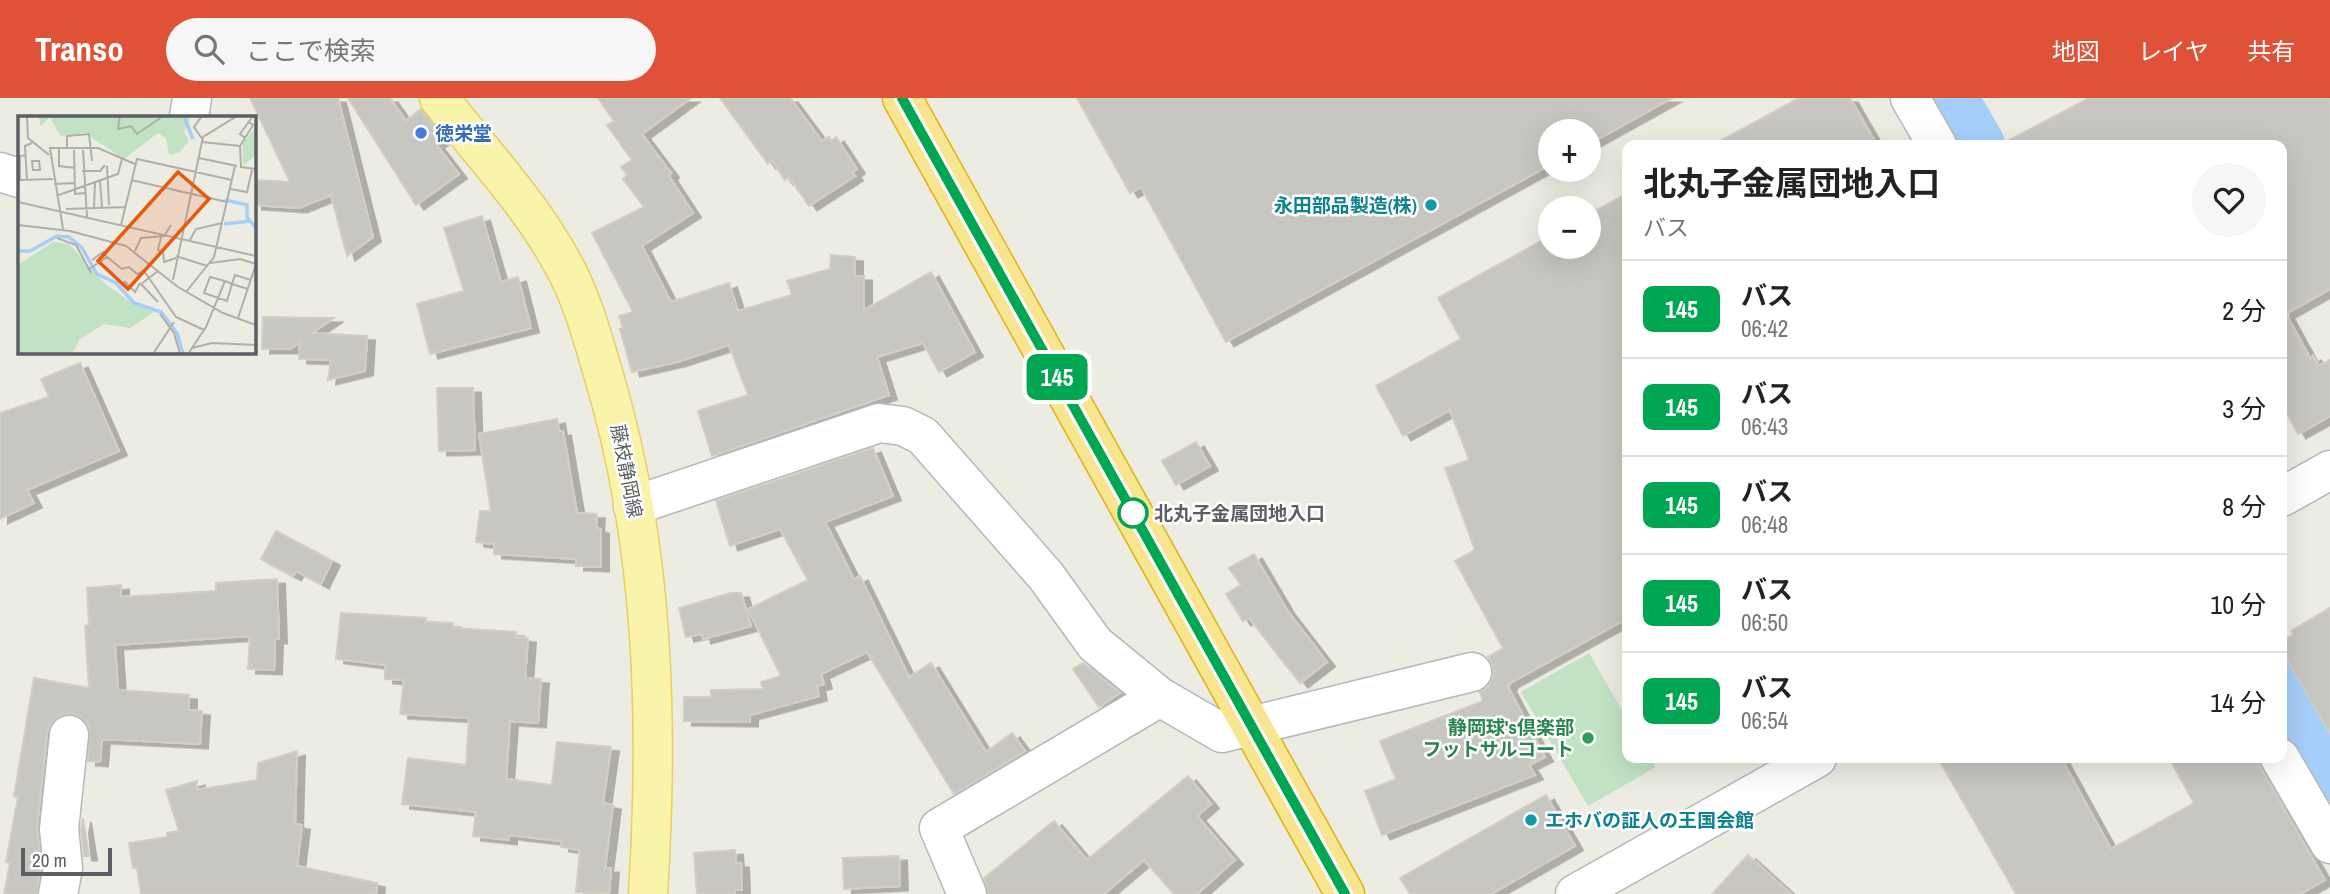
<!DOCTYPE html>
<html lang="ja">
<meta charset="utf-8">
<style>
body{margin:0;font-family:"Archivo Narrow","Noto Sans JP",sans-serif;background:#f6f6f6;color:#222;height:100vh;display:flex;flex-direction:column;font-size:26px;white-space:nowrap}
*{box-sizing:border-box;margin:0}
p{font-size:23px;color:#767676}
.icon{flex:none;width:38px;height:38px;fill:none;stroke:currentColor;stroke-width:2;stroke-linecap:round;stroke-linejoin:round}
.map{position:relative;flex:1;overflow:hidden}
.side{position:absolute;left:1622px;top:42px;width:665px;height:623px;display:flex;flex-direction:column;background:#fff;border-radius:14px;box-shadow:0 7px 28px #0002}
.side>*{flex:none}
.badge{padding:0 14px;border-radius:10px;font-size:24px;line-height:46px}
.tools{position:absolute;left:1538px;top:21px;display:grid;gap:14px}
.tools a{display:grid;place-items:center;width:63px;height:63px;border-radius:50%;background:#fff;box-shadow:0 7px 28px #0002;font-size:35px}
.scale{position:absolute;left:21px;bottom:18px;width:91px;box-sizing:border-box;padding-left:7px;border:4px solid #5b5e63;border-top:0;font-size:19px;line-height:24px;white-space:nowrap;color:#5b5e63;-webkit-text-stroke:5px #fff;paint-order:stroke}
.map>.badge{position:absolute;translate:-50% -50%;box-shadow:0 0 0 4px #fff}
.round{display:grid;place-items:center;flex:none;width:74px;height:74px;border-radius:37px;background:#f6f6f6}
.overview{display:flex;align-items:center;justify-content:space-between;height:119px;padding:0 21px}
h1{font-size:33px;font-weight:700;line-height:52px}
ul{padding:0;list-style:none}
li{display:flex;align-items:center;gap:21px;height:98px;padding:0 21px;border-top:2px solid #e0e0e0}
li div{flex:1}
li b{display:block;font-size:26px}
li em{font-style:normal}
li .badge{min-width:77px;font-weight:700;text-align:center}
header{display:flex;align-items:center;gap:42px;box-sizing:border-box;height:98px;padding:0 35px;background:#df5237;color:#fff}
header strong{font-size:33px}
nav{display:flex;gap:38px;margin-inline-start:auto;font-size:24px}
.search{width:490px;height:63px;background:#f6f6f6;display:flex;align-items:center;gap:18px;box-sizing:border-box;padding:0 24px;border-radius:38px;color:#767676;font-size:26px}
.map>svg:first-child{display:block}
.green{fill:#c1e3c4}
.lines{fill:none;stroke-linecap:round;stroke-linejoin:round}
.river{stroke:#a6cefa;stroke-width:54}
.building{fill:#c8c6c0;stroke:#d1cec2;stroke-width:2;filter:url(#shadow)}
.minor-casing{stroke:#b5b8bc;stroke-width:41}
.major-casing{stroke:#e9ce60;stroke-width:41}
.highway-casing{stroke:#e3b20d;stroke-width:41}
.minor{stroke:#fff;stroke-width:38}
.major{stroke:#faf4ab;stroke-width:38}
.highway{stroke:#f7e590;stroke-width:38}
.line-casing{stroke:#fff;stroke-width:16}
.line{stroke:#00a651;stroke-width:10}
.shop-dot{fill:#3f7fe0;stroke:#fff;stroke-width:2.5}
.culture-dot{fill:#0f9aa8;stroke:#fff;stroke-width:2.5}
.stop-dot{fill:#fff;stroke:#00a651;stroke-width:3.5}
.leisure-dot{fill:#2e9e5b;stroke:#fff;stroke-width:2.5}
.labels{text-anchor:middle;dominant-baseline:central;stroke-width:5;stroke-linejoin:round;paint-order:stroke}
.shop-label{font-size:19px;font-weight:bold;fill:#366cbe;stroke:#fff;text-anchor:start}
.culture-label{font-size:19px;font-weight:bold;fill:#0d838f;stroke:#fff;text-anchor:end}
.street-label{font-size:19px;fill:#5b5e63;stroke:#fff}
.stop-label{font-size:19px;font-weight:bold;fill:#5b5e63;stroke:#fff;text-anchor:start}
.leisure-label{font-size:19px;font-weight:bold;fill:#27864d;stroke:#fff;text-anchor:end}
.inset-river{fill:none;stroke:#a6cefa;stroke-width:3.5}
.inset-road{fill:none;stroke:#afafac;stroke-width:2}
.view{fill:#e8590c;fill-opacity:0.15;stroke:#e8590c;stroke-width:3.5}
.inset-edge{fill:none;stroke:#5b5e63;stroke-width:3.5}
</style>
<header>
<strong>Transo</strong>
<div class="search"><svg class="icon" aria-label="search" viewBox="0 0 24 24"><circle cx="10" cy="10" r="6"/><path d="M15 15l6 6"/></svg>ここで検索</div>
<nav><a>地図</a><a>レイヤ</a><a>共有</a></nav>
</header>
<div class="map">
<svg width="2330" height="796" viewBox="0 0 2330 796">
<defs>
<filter id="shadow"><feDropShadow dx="8" dy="4.5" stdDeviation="0" flood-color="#0004"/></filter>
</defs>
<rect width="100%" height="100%" fill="#edece3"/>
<path class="green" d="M1589,555L1627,621L1628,660H1650L1656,669L1588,708L1521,594Z"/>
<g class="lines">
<path class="river" d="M1951,0L1978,47
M2282,591L2330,676"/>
</g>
<path class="building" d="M250,0H338L373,139L347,158L331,97L299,110L254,107V82L290,84Z
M348,0H390L406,23L421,11L443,40L436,46L459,76L416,107Z
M598,0H691L642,36L671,75L669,78L693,115L642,148L671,204L729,185L738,213L792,197L787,183L830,171L831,157L855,159V178H864V212L931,174L975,254L939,274L923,245L877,259L889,297L712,358L698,313L748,297L729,247L677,264L632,274L620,231L623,230L619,218L633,214L592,135L644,109L623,81L627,77L621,69L632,62L607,27L614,23Z
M720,0H790L822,43L829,39L831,43L836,39L857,71L852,75L855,78L809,108L789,79L785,82L772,62L768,66Z
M1077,0H1672L1589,46V33H1550V67L1226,244L1141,89L1130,95Z
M1799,0H1850L1877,47H1713Z
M2089,0H2330V191L2286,216L2310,260L2313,258L2319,268L2330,262V318L2298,336L2282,307V47H2000Z
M1628,95V520L1510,585L1508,589L1545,659L1529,667L1535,677L1382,737L1365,693L1396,681L1380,643L1483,603L1480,594L1488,589L1493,579V568L1488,559L1503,550L1455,463L1475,452L1445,370L1469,362L1450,312L1403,338L1376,288L1461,241L1438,200L1550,138V149H1589V116Z
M482,118L501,184L518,179L531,230L430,256L417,206L464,193L444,130Z
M263,219L334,220L312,235L367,238L365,273L328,282L331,262L299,261L300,244L290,251H262Z
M80,265L119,353L27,392L34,405L0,421V315L49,299L41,281Z
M437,290H473L475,352L439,353Z
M557,321L559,333H563L577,415L597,416L596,430L601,431V469L576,468V461L494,456V446L476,444L480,413H491L479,336Z
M1196,344L1210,368L1176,387L1162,363Z
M873,350L893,398L825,424L854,481L860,478L909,579L931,565L986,654L1012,635L1025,653L954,696L867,554L821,576L824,586L817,588L819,598L750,617V624L684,623V599H711V592L763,591L761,584L781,578L748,511L808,482L780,431L730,448L716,403Z
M276,433L332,463L321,486L296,473L293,478L261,461Z
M1254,456L1287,512L1327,564L1300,585L1249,520L1243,523L1226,496L1241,487L1229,470Z
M277,481L279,541H275L274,572L248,571L250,538L115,547L118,592L189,597V612L202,613L200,646L102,641L100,664L88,663L89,628L81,619L72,615L60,617L51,625L47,635L37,729L41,769L37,796H4L10,765L6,764L18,699L14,698L34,580L89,590L85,528L89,527L87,490L121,487V499L216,493V485Z
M731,495H741L751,528L703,541L702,536L686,539L679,510Z
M2330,510V636L2282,553V543L2293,537L2291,533Z
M341,515L426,520L425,524L453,525V530L516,534L515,539L528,540L525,580L541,581L538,625L510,623L506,681L552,687L557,644L611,649L603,705L613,707L605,770H611L609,795L576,794L580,752L561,749V743L509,737V742L473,738L476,714L402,706L408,660L466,667L469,620L400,616L404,582L385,581V567L336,561Z
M1083,565L1120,595L1099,609L1073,571Z
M297,653L295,726L302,727L297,768L377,785L376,796H141L137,770H133L129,745L167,739V735L179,733L166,692L197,683L196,692L257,682L258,665Z
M1938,660H2061L2111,751L2194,705L2169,660H2258L2261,671L2325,782L2300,796H2016Z
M1188,678L1211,706L1197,718L1235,762L1197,796H1174L1144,762L1104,796H988L984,780L1054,723L1087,762Z
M1546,697L1575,748L1491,796H1410L1400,780Z
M83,720L89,758H84L81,731Z
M735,752L736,765H741L742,792H735V796H697L694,755Z
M1748,757L1791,796H1712Z
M899,758L900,788L844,791L843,760Z"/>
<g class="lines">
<g class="minor-casing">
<path id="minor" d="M1910,0L1937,47
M189,19L192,0
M0,74L19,80
M2282,399L2330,372
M633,408L879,325L903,328L923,338L1046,478L1095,546L1160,599L1222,635L1472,574
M2280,660L2330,746
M58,796L63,770L59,731L69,637
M967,796L939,730L1160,599
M1575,796L1817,660"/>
</g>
<g class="major-casing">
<path id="major" d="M439,0C481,54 530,105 563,166C582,200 592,238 603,275C654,444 659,621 648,796"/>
</g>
<g class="highway-casing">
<path id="highway" d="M902,0L1345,796"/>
</g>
<use href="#minor" class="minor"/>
<use href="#major" class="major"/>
<use href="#highway" class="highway"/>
</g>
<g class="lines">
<g class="line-casing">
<path id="line" d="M902,0L1345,796"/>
</g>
<use href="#line" class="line"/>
</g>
<circle class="shop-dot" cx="421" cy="35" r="7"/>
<g class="culture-dot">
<circle cx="1431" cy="107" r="7"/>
<circle cx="1531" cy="722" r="7"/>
</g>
<circle class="stop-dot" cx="1133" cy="415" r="14"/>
<circle class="leisure-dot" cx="1588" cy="640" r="7"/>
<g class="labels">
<g class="shop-label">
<text x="435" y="35">徳栄堂</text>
</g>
<g class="culture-label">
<text x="1417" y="107">永田部品製造(株)</text>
<text x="1545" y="722" text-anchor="start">エホバの証人の王国会館</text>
</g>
<g class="street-label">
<text transform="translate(627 373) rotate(79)">藤枝静岡線</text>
</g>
<g class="stop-label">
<text x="1154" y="415">北丸子金属団地入口</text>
</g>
<g class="leisure-label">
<text x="1574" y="629">静岡球's倶楽部<tspan x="1574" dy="22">フットサルコート</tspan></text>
</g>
</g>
<g transform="translate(18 18)">
<rect width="238" height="238" fill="#edece3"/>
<path d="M20,0H173L166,16L171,25L161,37L151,38L148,22L140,17L106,43L67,17L42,20L32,1L23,10ZM238,10V39L225,50V27ZM35,126L51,128L86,167L115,188L136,196L112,212L86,208L62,223L54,238H0V149Z" fill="#c1e3c4"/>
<path class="inset-river" d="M166,0L175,23M207,84L229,89V101L238,112M206,108L232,105M0,135H12L39,120L51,121L64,132L79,158L98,167L116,187L143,196L159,217L165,238"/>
<path class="inset-road" d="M9,0L10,22L31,39M102,0L100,13L113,10L119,18L145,0M184,0L176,11L185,24M230,5L235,9L222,30L223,51L238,53M227,22L222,18L235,0M184,26L222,30M41,33V50L57,52M49,33V20L71,18L74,45M56,34L57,78L67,77M65,34L69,101M8,39L2,40V64L35,63M181,42L219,50M14,45H21L22,54H15ZM89,50L91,89M64,55H82L87,49M9,64L7,30L14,27M113,64L209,86M82,65L84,91M36,68L57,67M212,73L229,76L234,54M38,80L100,58L104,43M0,86L238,140M76,92L77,67M48,93L107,91M0,109L52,115L108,130L160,171L205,197L238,209M103,109L119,43L214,64M45,113L32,32H80L117,48M143,121L140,134L145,136L146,146L158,142M39,122L58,129L71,153M172,124L178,113L204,107M117,135L123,122L146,120L153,109M158,140L189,150M89,141L104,153L111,151L119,158L126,155L158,201L186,214M192,147L222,143L238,148M73,157L71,153L89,141L85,136L74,144M155,164L185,21L219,0M106,165L117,176L122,167M230,173L214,168L207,165L192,161L186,177L209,185L214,168L217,159L233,164M168,176L196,141L217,50M140,186L123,168L140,155M142,198L156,217L162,238M220,202L238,148M174,232L194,227L238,229M135,238L156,206M170,238L188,211L207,165"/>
<path class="view" d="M160,56L191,83L110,173L80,145Z"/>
<rect width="238" height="238" class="inset-edge"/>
</g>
</svg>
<div class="tools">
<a>+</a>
<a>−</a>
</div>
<div class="scale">20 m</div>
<b class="badge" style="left:1057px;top:279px;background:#00a651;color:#fff">145</b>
<section class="side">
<div class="overview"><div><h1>北丸子金属団地入口</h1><p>バス</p></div><a class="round"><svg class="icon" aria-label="heart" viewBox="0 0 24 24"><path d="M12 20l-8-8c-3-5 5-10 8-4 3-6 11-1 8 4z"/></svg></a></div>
<ul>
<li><span class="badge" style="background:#00a651;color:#fff">145</span><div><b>バス</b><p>06:42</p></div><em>2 分</em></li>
<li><span class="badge" style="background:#00a651;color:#fff">145</span><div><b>バス</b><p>06:43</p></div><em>3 分</em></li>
<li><span class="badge" style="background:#00a651;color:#fff">145</span><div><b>バス</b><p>06:48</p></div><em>8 分</em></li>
<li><span class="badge" style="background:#00a651;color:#fff">145</span><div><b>バス</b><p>06:50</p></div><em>10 分</em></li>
<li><span class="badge" style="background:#00a651;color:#fff">145</span><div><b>バス</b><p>06:54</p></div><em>14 分</em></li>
</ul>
</section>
</div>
